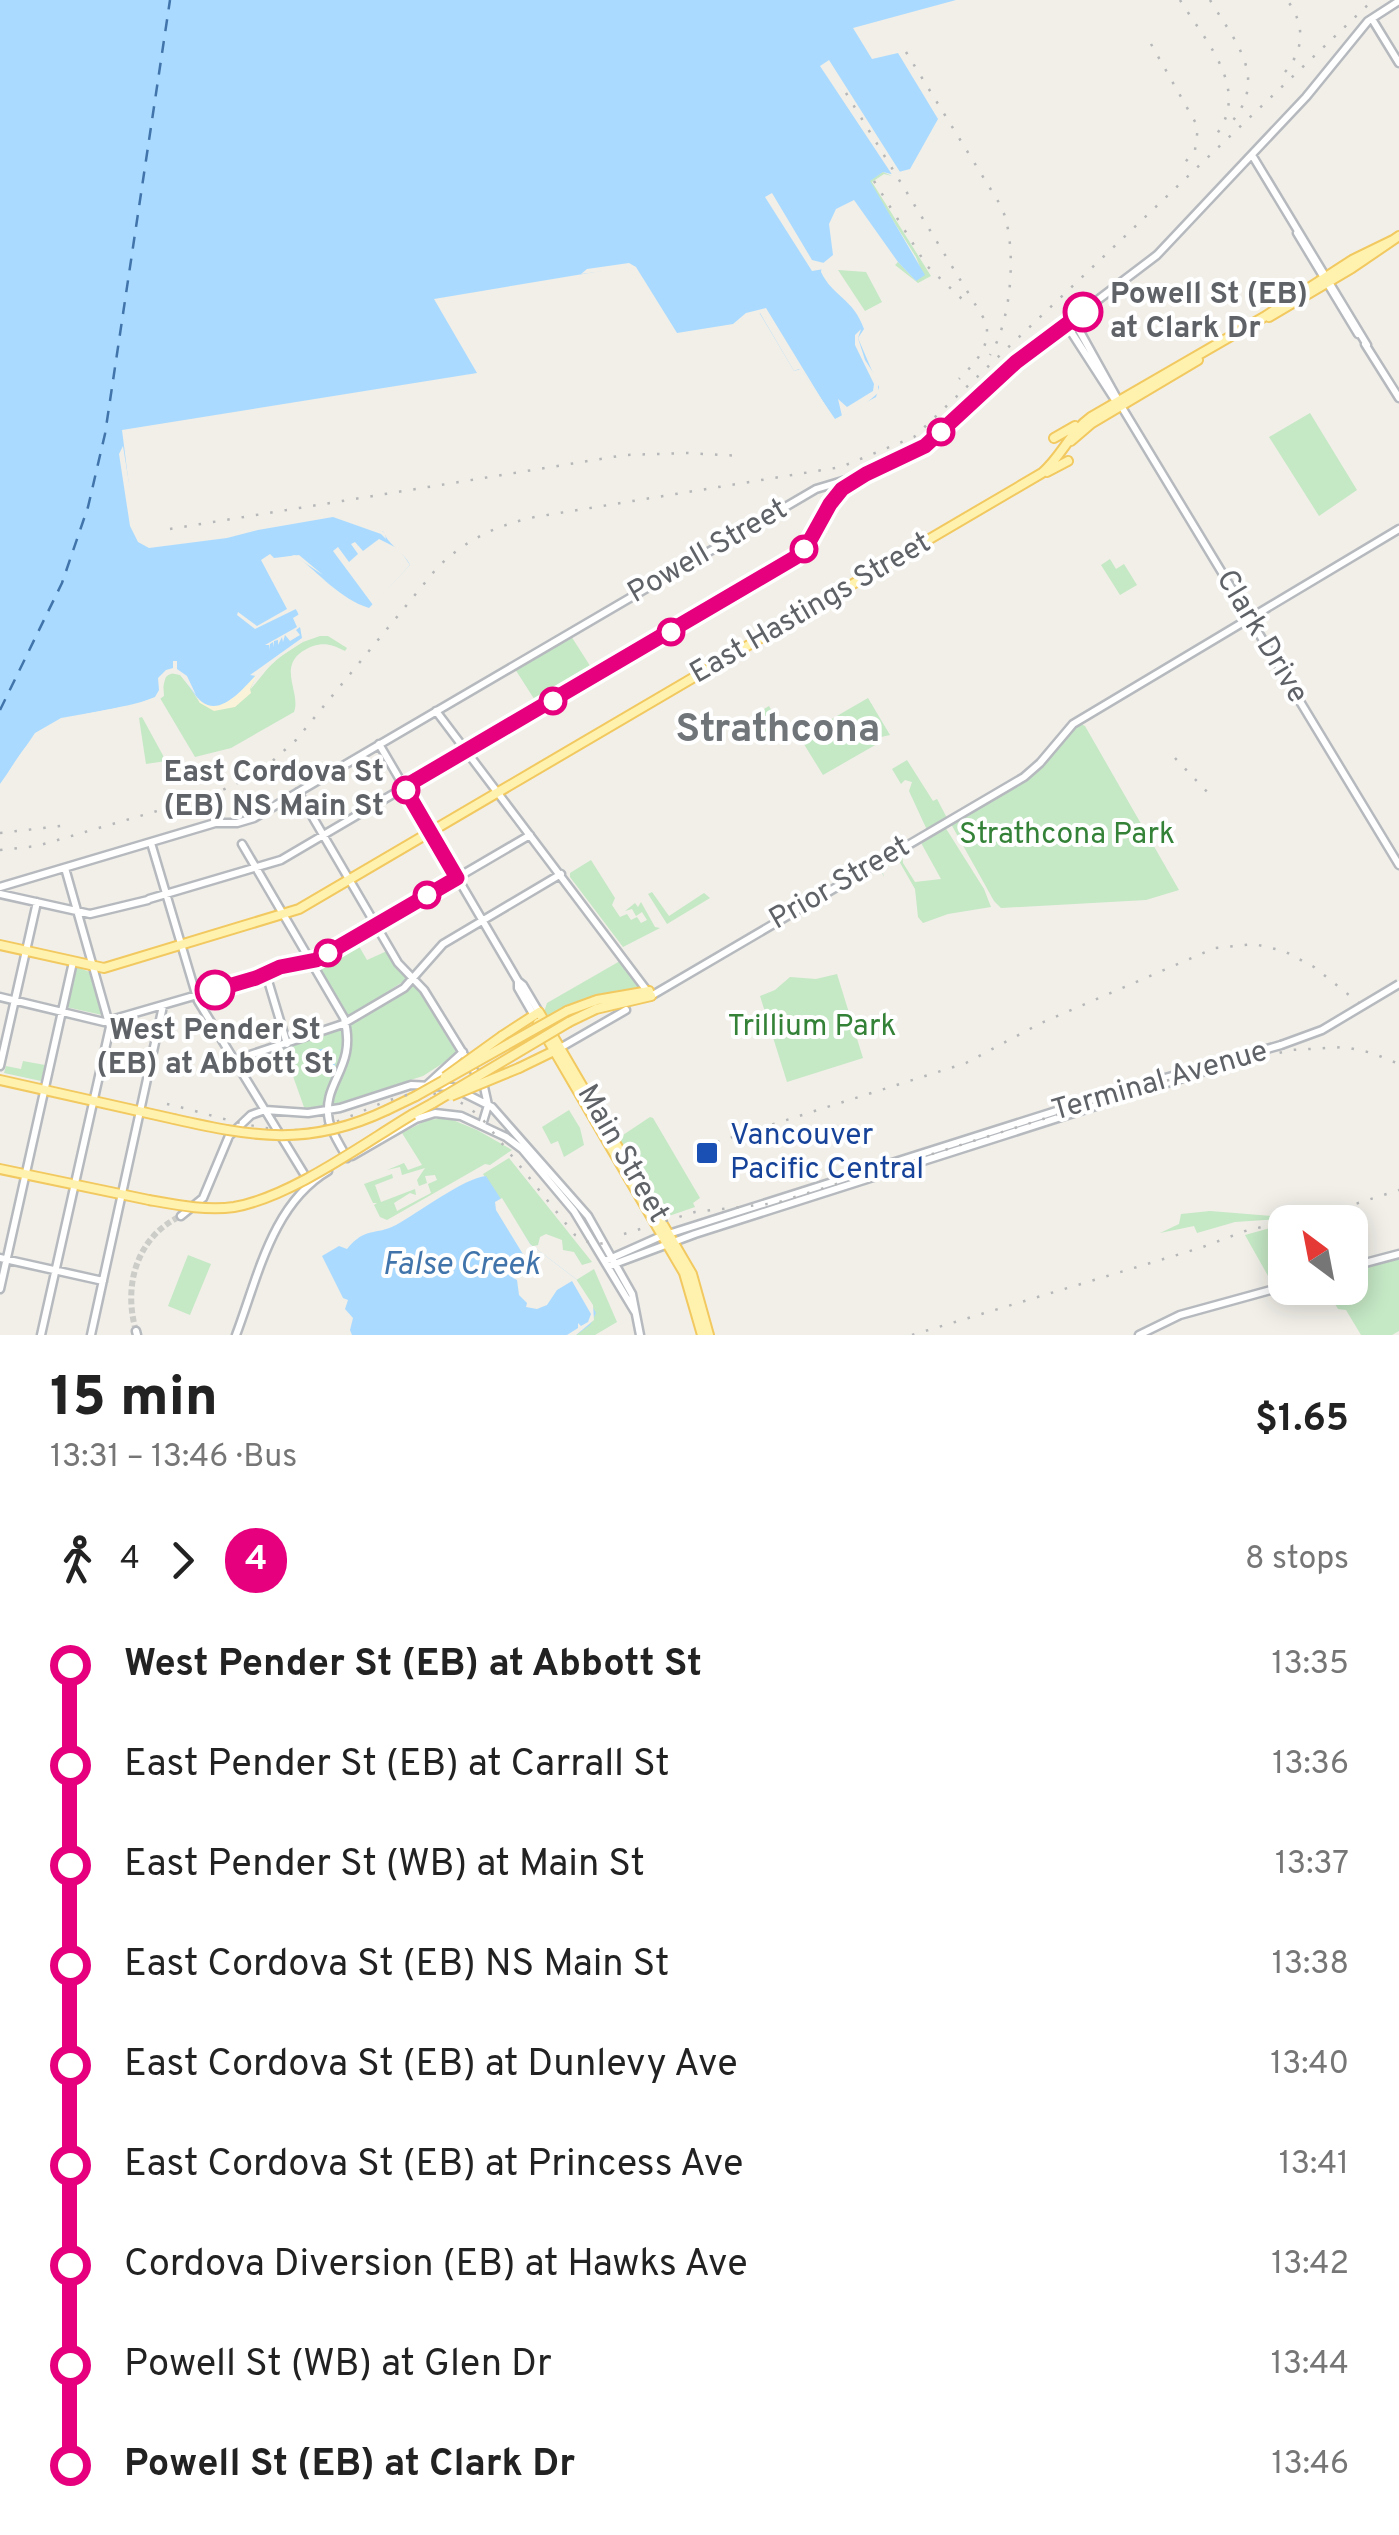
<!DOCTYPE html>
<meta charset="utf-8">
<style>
body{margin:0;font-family:Overpass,sans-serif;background:#f2f2f2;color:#222;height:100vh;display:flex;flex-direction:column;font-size:38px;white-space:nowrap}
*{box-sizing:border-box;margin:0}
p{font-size:32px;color:#767676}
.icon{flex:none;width:55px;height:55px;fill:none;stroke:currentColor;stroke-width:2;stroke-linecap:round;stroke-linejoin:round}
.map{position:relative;height:1335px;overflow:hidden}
.panel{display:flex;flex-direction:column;background:#fff;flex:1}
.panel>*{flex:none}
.badge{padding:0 20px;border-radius:32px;font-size:35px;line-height:65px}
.needle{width:65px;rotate:328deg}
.fabs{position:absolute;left:1268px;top:1205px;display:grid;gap:20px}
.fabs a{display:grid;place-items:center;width:100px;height:100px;border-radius:20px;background:#fff;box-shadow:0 5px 25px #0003;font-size:50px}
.map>.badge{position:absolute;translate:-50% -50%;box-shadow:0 0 0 5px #fff}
.legs{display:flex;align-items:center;gap:15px;height:110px;padding:0 50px;font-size:32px}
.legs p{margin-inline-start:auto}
.head{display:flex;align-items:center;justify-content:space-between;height:170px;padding:0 50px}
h1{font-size:55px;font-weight:800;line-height:75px}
ul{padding:0 50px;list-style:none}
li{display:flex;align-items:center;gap:35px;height:100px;font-size:38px}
li i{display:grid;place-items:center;width:15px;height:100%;margin:0 12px;background:currentColor}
li i::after{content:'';width:25px;height:25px;margin:-12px;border:8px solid;border-radius:50%;background:#fff}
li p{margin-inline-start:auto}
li:first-child i{background:linear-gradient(#0000 50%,currentColor 0)}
li:last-child i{background:linear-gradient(currentColor 50%,#0000 0)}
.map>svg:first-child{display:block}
.green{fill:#c5e8c5}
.sand{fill:#fbf3d9}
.water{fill:#aadaff}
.pier{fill:#f1efe8}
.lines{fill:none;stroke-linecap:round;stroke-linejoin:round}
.stream{stroke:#aadaff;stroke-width:2.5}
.ferry{stroke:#4174aa;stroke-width:2.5;stroke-dasharray:12 10;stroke-linecap:butt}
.secondary-tunnel{stroke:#ccccc8;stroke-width:6;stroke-dasharray:6 3;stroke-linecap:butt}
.secondary-casing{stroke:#b6babf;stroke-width:11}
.primary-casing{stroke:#f2c960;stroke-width:12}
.secondary{stroke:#fff;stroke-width:6}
.primary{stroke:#fff2af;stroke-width:8}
.rail{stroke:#b6b7b8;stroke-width:2.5;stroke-dasharray:2.5 12;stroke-linecap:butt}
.secondary-bridge-casing{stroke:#b6babf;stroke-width:11;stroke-linecap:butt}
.primary-bridge-casing{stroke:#f2c960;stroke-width:12;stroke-linecap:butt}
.secondary-bridge{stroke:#fff;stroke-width:6}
.primary-bridge{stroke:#fff2af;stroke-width:8}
.line-1-casing{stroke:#fff;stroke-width:22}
.line-1{stroke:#e6007e;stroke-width:15}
.stop-1-dot{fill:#fff;stroke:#e6007e;stroke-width:5}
.transit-dot{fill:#1a4fb4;stroke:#fff;stroke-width:4}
.labels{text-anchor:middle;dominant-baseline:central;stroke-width:8;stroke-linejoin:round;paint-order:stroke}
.stop-label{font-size:30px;font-weight:bold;fill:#5f6368;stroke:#fff;text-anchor:start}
.street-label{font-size:30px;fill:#5f6368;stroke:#fff}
.park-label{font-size:30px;fill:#348238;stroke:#fff}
.transit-label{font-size:30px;fill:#164399;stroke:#fff;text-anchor:start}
.water-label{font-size:32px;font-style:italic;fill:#4174aa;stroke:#fff}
.district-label{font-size:40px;font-weight:bold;fill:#70757a;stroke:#fff}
</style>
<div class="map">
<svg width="1399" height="1335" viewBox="0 0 1399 1335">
<rect width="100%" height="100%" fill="#f1efe8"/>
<path class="green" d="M883,172L892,176L884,174L872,182L931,276L918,283L895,265L898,262L916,281L920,267L916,257L870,184V180Z
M838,270L866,272L882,302L865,311Z
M1310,413L1357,490L1319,516L1269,437Z
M1110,559L1116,569L1124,564L1137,585L1120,595L1101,565Z
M320,636H328L347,648L345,651C333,645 325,642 313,646C272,662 302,691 294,712L231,748L195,757L160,698L166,676L173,673L182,675L200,703L250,684L281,656L303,642Z
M571,636L594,672L538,705L515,669Z
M868,698L890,735L881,737L877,744L823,775L802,741L793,737V733L804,735Z
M769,706L784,732L764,745L748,719Z
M142,717L166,761L146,764L139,718Z
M1079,723L1085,726L1179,890L1146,900L1001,908L994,901L951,824L1031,775Z
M907,760L933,801L937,799L947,818L927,830L909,791L912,782L905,780L901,784L892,769Z
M945,827L984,889L991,907L948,914L923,923L918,917L915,889L899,861L882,869L884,877L879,867L902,853L903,863L915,882L941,879L920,841Z
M591,860L615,898L612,905L620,917L627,914L631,920L637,917L641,923L647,920L642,912L636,916L632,909L625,911L635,903L638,907L641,902L655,927L660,928L623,947L570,877V873Z
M652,892L669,916L704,893L710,898L667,924L648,894Z
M356,941L367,960L387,951L407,979L348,1017L316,965Z
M620,961L643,991L548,1018L544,1012L547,1003Z
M77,967L92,973L102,1015L66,1007Z
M837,974L863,1058L787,1082L760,996L775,990L790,977L816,979Z
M412,984L419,990L457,1054L423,1076L333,1105C334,1072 356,1066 349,1023Z
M340,1028C354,1052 328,1081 325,1107L305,1110L283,1048Z
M23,1061L45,1065L41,1081L4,1073L6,1066L21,1069Z
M569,1110L580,1128L584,1145L564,1157L558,1141L551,1144L542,1127Z
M650,1117L653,1118L700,1198L693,1203L695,1207L663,1218L617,1139Z
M448,1118L477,1130L512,1150L490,1165L485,1164L387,1220L380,1217L374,1205L377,1203H373L364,1184L392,1174L393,1178L375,1185L381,1202L415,1189L416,1195L410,1193L394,1203L397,1211L431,1193L428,1184L437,1180L435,1175L425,1176L427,1183L419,1186L417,1180L425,1168L402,1175L400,1167L387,1170L404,1163L408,1170L422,1165L402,1133L427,1120Z
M509,1158L592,1262L582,1265L574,1252L563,1250L562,1240L546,1234L540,1237L538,1245L529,1247L483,1174Z
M1210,1211L1273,1216L1278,1219L1235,1222L1197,1233L1194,1226L1160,1233L1179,1224L1181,1214Z
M1285,1224V1281L1272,1283L1245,1235Z
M188,1255L211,1264L190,1315L168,1306Z
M1399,1258V1331L1392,1335H1361L1346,1310L1338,1309L1325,1288H1350V1272Z
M594,1269L617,1322L595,1335H567L573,1282Z"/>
<path class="sand" d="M258,673L250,689L251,693L235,707L214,711L200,703L193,688L196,691Z"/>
<path class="water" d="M0,0H956L853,28L872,59L898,53L938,119L910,169L891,174L883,172L870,181L925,275L916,281L898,262L854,200L836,209L829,224L833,255L822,264L821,272C833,297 853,298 864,329L858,338L879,387L876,397L835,419L801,369L794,371L759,312L747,314L735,325L676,336L631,266L434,299L477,373L122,430L135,533L152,546L335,516L384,532C387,544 404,552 410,565L369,608C340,599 319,573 295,555L275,560L272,569L298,613L304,637C289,648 273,659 260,671C248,682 223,718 202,702C194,696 185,679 178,671L165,672L159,696C120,712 73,709 39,734C23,745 12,768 0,784Z
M486,1176L530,1244L576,1279L596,1313L590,1325L576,1335H352L350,1330L353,1318L345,1309L348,1300L343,1298L322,1256L339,1246L347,1249C366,1226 375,1236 396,1225C418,1213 464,1178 486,1176Z"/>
<path class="pier" d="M829,60L900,172L893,176L820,66Z
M772,193L812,260L824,263V269L812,271L765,197Z
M629,263L636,267L677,333L733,324L746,313L766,308L833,418L804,374L799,369L794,371L760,313L743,318L733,331L675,341L629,268L581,274L587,269Z
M861,329L858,338L865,360L878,380V393L864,405L842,416L838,399L847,407L873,391L874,384L855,345V335Z
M123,446L136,526L149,542L157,544L329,515L341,516L380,530L385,533L386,539L381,534L333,517L258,530L227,538L149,548L138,542L130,526L119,454Z
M379,539L399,549L410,565L373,605L333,551L338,547L349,562L358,554L351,544L355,542L363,551Z
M270,554L274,558L299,555L323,575L296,557L277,562L300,607L255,629L237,615L238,612L257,626L287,609L261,560Z
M303,612L307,638L273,662L250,690L256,676L250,675L302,638L300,627L296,630L300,635L290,641L285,635L283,642L282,637L278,645V640L274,641V647L273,642L270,644L269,650V645H265L297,627L293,618Z
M173,661H177V669L187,676L196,695L180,675L170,673L163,680L164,696L157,701L102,718L56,725L39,738L0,785L35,733L61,718L134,705L155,697L159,690L158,678L166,670L173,668Z
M502,1198L530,1244L576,1279L593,1305L594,1320L576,1335H567L578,1328V1323L581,1326L588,1322L591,1314L572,1281L557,1290L547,1305L537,1309L526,1307L527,1303L519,1295L517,1280L513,1278L529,1264L496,1210L495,1202Z"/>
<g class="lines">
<path class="stream" d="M314,1052L323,1050L321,1059L325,1061
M331,1061L334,1065"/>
<path class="ferry" d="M0,710L62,583L88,507L105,434L170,0"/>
<path class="secondary-tunnel" d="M136,1331C123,1286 136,1237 181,1216"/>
<g class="secondary-casing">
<path id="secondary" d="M1372,19L1399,63
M1252,155L1367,345
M1297,233L1358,334
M1073,319L1123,409L1399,865
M1066,324L1117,403
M1365,344L1399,398
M436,711L651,996L1024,777L1040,763L1073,724L1399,529
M379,744L518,981L523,985L539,1012
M298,792L398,963L424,990L484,1087L488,1105L482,1125
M151,843L198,1001L309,1182
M242,844L344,1018C358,1069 321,1081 329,1121C332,1134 341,1146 347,1158
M0,887L215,823H237L254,818L816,489L866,474L925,446L1016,362L1157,255L1306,97L1368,21L1399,1
M0,894L90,914L148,900
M149,899L281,860L796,557C825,531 822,500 861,477
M266,974L287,1044
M518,981V988L533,1014
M0,997L104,1022L256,978L281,967L313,962L530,835
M560,1048L626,1010
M235,1060L343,1024L404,988L443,944L561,874
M0,1066L37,902
M428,1084L463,1052
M352,1156L416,1119L435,1113L461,1116L506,1137L522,1149L574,1211L635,1312
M181,1216L203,1198L229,1136L251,1115L265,1110L308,1113L340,1108L411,1085L452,1087L492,1107L588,1216L632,1294L640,1335
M0,1258L103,1281
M605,1261L659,1237L722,1217L1113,1093L1281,1045
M609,1266L695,1234L1258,1054
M1350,1267L1399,1254
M0,1289L73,962
M136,1331L137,1335
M41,1335L110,1027L65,868
M91,1335L163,1006
M236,1335C258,1277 272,1204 328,1171
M1139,1335L1180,1315L1285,1286"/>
</g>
<g class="primary-casing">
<path id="primary" d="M1269,317L1352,268L1399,236
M1054,438L1075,426
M1071,441L1092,423L1198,360
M1047,472L1068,461
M0,945L104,968L299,909L1042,473C1062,456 1070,432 1091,417L1264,317L1352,260L1393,240
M567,1011L597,1000L649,991
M569,1022L596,1009L651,996
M538,1023L684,1273L702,1335
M502,1036L539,1012L692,1274L709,1335
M519,1068L556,1050
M0,1080L174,1119
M387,1110L416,1096
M413,1114L433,1103
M0,1169L149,1200"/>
</g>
<use href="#secondary" class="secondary"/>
<use href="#primary" class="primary"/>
<path class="rail" d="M1180,0C1207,44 1255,93 1211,141
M1210,0C1235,42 1270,78 1230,124
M1151,44L1198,127L1195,150L1179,170
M906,52L1001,206C1018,243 1012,321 990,355
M1285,72C1305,49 1305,24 1287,0
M846,93L986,322C991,347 976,362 959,379
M874,181L927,266L962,299
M170,529L625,455L687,453L741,456
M1175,758L1212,797
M0,833L69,825
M0,850L37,846L212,795L260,772L296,740L437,568C465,540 497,525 535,517L841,467L914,437L1373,0
M167,1104C208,1113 254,1131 296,1130C365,1128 418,1054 484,1121L575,1235L592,1244L610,1243
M717,1142L966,1063L1041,1023L1215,948L1254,944L1284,951L1314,967L1369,1011
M624,1234L695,1212L776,1203L1161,1082L1291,1050L1345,1047L1372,1053L1399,1064
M912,1335L1200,1248L1248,1230L1324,1214L1399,1190"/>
<g class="secondary-bridge-casing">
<path id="secondary-bridge" d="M1281,1045L1322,1030L1399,984"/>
</g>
<g class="primary-bridge-casing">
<path id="primary-bridge" d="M445,1077L502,1036
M416,1096L567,1011
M451,1096L519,1068
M433,1103L569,1022
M174,1119C254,1137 309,1147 387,1110
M149,1200C177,1205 207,1211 234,1207C291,1197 363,1144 413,1114"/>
</g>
<use href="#secondary-bridge" class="secondary-bridge"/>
<use href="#primary-bridge" class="primary-bridge"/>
</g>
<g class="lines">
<g class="line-1-casing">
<path id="line-1" d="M215,990L256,978L280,967L316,960L457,878L404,787L796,557L809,542L830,504L842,489L866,474L925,446L1016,362L1083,312"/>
</g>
<use href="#line-1" class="line-1"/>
</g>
<g class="stop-1-dot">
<circle cx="1083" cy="312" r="18"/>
<circle cx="941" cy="432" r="12"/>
<circle cx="804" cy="549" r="12"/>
<circle cx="671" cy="632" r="12"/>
<circle cx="553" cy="701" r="12"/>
<circle cx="406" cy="790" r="12"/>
<circle cx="427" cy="895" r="12"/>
<circle cx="328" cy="953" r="12"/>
<circle cx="215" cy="990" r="18"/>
</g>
<rect class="transit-dot" x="695" y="1141" width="24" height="24" rx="5"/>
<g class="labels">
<g class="stop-label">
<text x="1110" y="295">Powell St (EB)<tspan x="1110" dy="34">at Clark Dr</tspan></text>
<text x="384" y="773" text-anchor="end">East Cordova St<tspan x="384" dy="34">(EB) NS Main St</tspan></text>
<text x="215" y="1031" text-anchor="middle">West Pender St<tspan x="215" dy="34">(EB) at Abbott St</tspan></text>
</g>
<g class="street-label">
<text transform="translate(708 552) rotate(-30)">Powell Street</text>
<text transform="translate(811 609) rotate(-30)">East Hastings Street</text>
<text transform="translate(1261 637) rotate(59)">Clark Drive</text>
<text transform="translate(840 884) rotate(-30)">Prior Street</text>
<text transform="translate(1160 1082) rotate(-16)">Terminal Avenue</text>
<text transform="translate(622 1154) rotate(60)">Main Street</text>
</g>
<g class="park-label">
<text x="1067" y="835">Strathcona Park</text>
<text x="812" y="1027">Trillium Park</text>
</g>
<g class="transit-label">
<text x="730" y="1136">Vancouver<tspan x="730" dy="34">Pacific Central</tspan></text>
</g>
<g class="water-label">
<text x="461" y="1266">False Creek</text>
</g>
<g class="district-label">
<text x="778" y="731">Strathcona</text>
</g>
</g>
</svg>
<div class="fabs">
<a><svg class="needle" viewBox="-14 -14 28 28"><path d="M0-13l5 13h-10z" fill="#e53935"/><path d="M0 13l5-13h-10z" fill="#767676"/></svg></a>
</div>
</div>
<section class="panel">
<div class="head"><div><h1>15 min</h1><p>13:31 – 13:46 · Bus</p></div><b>$1.65</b></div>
<div class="legs"><svg class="icon" aria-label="walk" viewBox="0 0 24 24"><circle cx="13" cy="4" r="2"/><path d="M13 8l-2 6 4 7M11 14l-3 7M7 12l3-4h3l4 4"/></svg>4<svg class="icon" aria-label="forward" viewBox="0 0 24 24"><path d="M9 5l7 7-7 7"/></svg><b class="badge" style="background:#e6007e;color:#fff">4</b><p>8 stops</p></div>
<ul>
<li><i style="color:#e6007e"></i><b>West Pender St (EB) at Abbott St</b><p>13:35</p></li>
<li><i style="color:#e6007e"></i><span>East Pender St (EB) at Carrall St</span><p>13:36</p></li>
<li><i style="color:#e6007e"></i><span>East Pender St (WB) at Main St</span><p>13:37</p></li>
<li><i style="color:#e6007e"></i><span>East Cordova St (EB) NS Main St</span><p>13:38</p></li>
<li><i style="color:#e6007e"></i><span>East Cordova St (EB) at Dunlevy Ave</span><p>13:40</p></li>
<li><i style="color:#e6007e"></i><span>East Cordova St (EB) at Princess Ave</span><p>13:41</p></li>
<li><i style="color:#e6007e"></i><span>Cordova Diversion (EB) at Hawks Ave</span><p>13:42</p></li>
<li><i style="color:#e6007e"></i><span>Powell St (WB) at Glen Dr</span><p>13:44</p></li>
<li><i style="color:#e6007e"></i><b>Powell St (EB) at Clark Dr</b><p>13:46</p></li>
</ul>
</section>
